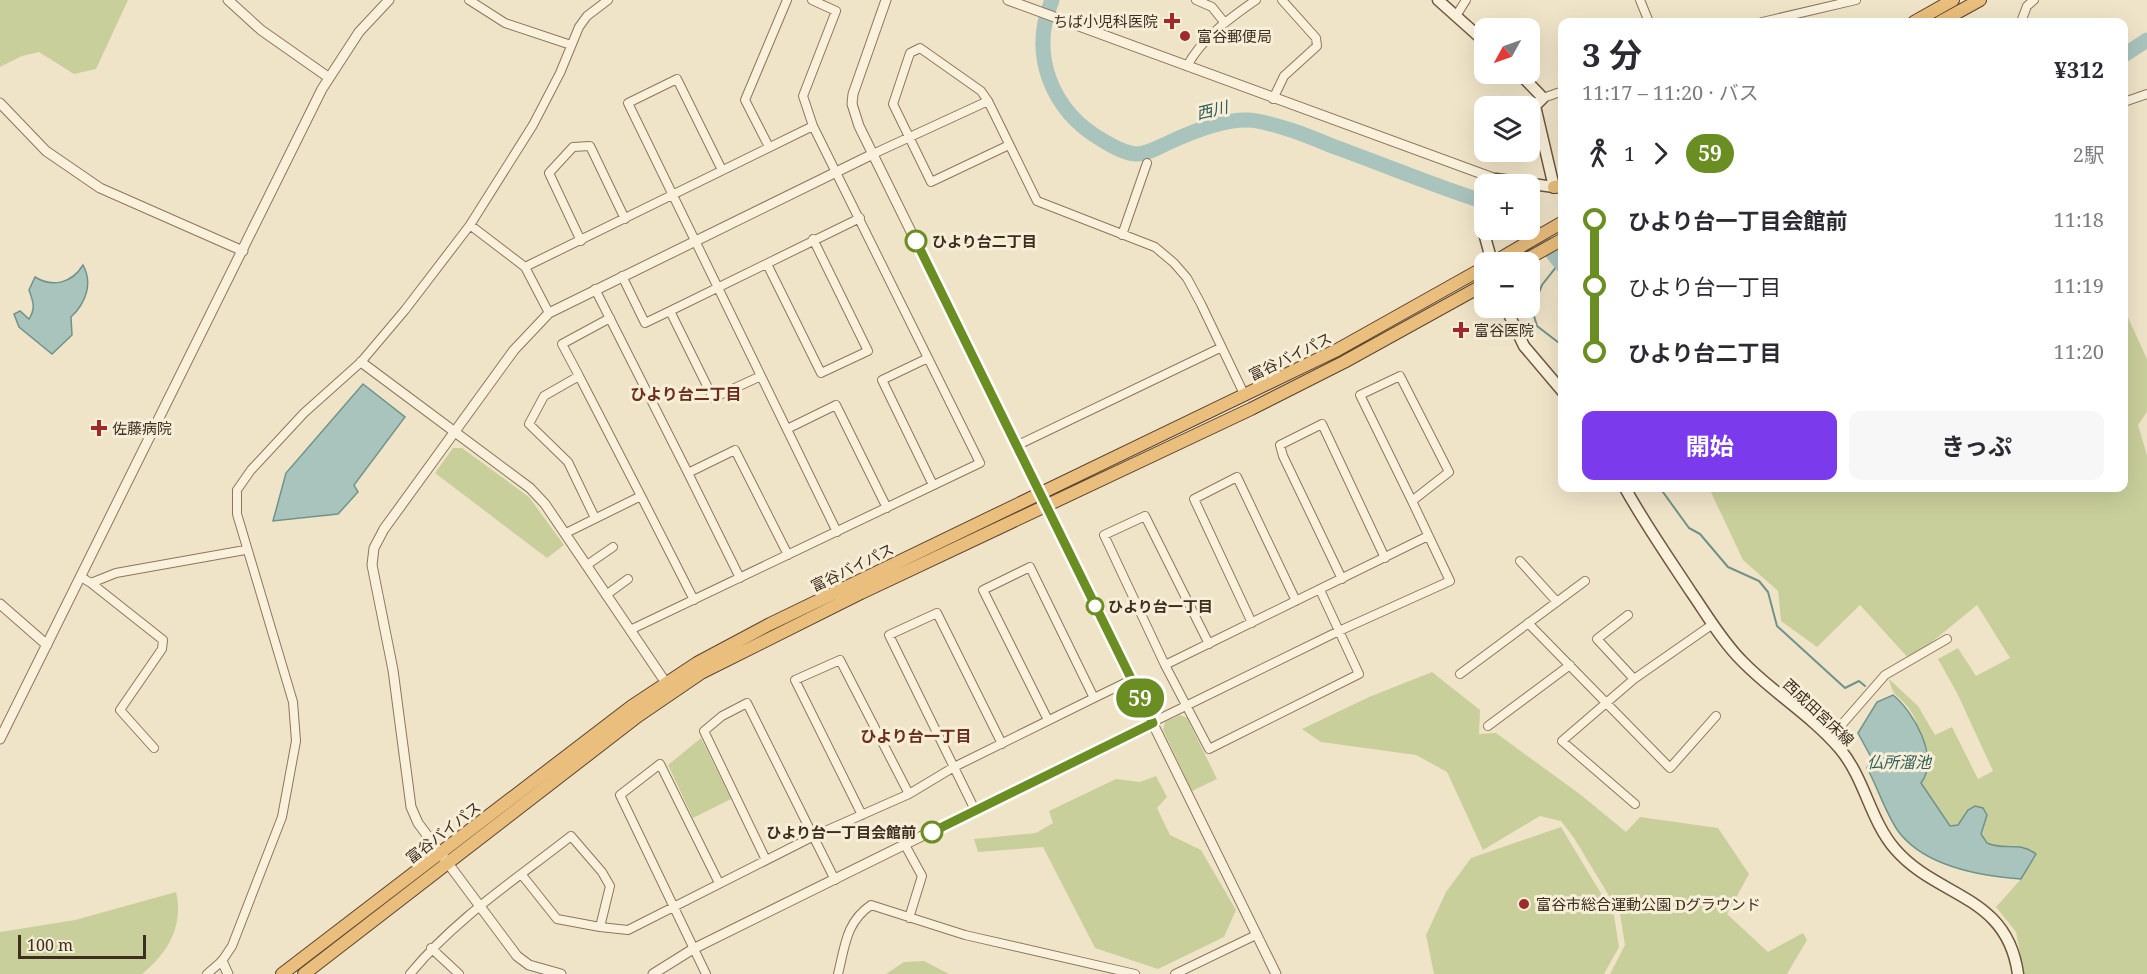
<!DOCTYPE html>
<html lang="ja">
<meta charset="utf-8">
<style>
body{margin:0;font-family:"Noto Serif","Noto Sans JP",serif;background:#f7f7f7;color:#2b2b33;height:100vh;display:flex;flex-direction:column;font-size:22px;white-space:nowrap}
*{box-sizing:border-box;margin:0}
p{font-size:20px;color:#7c7c81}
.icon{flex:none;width:33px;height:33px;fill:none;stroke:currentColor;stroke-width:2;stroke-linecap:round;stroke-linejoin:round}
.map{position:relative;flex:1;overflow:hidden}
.panel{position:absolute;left:1558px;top:18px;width:570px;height:474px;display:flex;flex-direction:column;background:#fff;border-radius:12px;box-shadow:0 6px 24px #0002}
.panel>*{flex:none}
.badge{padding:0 12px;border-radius:20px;font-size:21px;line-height:39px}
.needle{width:39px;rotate:230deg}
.tools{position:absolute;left:1474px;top:18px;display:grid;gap:12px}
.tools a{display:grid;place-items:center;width:66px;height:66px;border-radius:12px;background:#fff;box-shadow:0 6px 24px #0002;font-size:30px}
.scale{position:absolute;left:18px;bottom:15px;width:128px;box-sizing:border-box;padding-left:6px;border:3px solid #3d2e20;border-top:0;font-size:16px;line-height:21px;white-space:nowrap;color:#3d2e20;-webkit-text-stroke:4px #f7eed8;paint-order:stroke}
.map>.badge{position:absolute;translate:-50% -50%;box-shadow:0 0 0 3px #fff}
.legs{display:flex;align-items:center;gap:9px;height:66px;padding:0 24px;font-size:20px}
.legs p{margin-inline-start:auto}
.summary{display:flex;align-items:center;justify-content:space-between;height:102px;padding:0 24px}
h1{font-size:33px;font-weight:700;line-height:45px}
.button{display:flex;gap:12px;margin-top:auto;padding:12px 24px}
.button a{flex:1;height:69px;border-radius:12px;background:#7c3aed;color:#fff;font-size:24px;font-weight:700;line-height:69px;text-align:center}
.button a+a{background:#f7f7f7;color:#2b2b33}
ul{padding:0 24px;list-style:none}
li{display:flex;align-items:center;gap:21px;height:66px;font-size:22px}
li i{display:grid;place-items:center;width:9px;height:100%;margin:0 8px;background:currentColor}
li i::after{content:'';width:15px;height:15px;margin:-8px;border:4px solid;border-radius:50%;background:#fff}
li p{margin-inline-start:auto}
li:first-child i{background:linear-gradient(#0000 50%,currentColor 0)}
li:last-child i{background:linear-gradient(currentColor 50%,#0000 0)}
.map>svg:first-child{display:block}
.green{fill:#c9cf9b}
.water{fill:#a9c4bc;stroke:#6f938a;stroke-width:1.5}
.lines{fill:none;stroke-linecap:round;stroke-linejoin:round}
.stream{stroke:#6f938a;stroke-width:2}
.river{stroke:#a9c4bc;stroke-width:15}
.minor-casing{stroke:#8d765c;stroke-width:10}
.tertiary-casing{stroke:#8d765c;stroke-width:11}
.secondary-casing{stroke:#6f573f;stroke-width:13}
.trunk-casing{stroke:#5b4430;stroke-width:14}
.minor{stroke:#faf1dc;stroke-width:8}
.tertiary{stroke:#faf1dc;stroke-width:9}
.secondary{stroke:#faf1dc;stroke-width:10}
.trunk{stroke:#eabe7c;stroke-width:12}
.line-1-casing{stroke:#fff;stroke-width:14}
.line-1{stroke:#6b8e23;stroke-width:9}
.poi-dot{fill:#9e2a2b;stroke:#f7eed8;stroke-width:2}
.stop-1-dot{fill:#fff;stroke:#6b8e23;stroke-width:3}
.labels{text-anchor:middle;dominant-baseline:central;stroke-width:6;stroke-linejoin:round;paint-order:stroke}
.poi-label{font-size:15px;fill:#3d2e20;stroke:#f7eed8;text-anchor:start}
.stop-label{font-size:15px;font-weight:bold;fill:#3d2e20;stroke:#f7eed8;text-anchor:start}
.street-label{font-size:15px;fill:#3d2e20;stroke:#f7eed8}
.water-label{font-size:16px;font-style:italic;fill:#2f5d5a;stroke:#f7eed8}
.neighbourhood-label{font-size:16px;font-weight:bold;fill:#6b2e1e;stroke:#f7eed8}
</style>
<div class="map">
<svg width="2147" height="974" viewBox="0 0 2147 974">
<rect width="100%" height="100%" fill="#f0e4c8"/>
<path class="green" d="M0,0H128L96,69L74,74L39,52L22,56L0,67Z
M2124,309L2147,359V412L2138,425L2147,455V974H2024L2016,932L1996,907L2021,879L2020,847C2004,841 1995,857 1981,834L1987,815L1983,808L1975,806L1968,810L1958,825L1950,826L1921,783C1935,765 1920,722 1907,706C1896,693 1893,697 1889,679L1918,706L1935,735L1952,727L1978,779L1993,771L1957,693L1938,659L1958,648L1976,676L2010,658L1977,605L1910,660L1860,605L1817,647L1781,621L1778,591L1743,560L1709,488H2124Z
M453,448H462L529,497L564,545L547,558L435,473Z
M1432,672L1480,710L1479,734L1496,733L1581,795L1626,832L1640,817L1718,828L1749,874L1727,914L1768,952L1803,933L1807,940L1787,974H1610L1625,945L1620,914L1574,838L1561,821L1540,816L1483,850L1447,772L1416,755L1321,742L1302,729L1369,697Z
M1180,715L1187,718L1217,779L1192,791L1163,730L1165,722Z
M701,738L731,799L693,818L668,765Z
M1156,776L1167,797L1157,808L1170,835L1201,850L1236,910L1224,937L1158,969L1095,948L1043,847L978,852L974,839L1036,833L1053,823L1049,811L1116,779L1140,782Z
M1561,827L1614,915L1619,947L1604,974H1434L1426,935L1446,892L1471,858Z
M176,892C184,925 168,953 142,974H0V932L75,920Z
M924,961L949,974H886L904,962Z"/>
<path class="water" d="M83,265C93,283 86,303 71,317L72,335L52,354L19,327L14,314L20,311L29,319C36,308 33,301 29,290L35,277C53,288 72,283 83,265Z
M363,384L405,417L354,485L358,492L338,514L273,521L286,473Z
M1893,695C1914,712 1940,758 1921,783L1950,826L1958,825L1968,810L1975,806L1983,808L1987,815L1981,834L1987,843C2004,851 2019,841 2036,854L2021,879C1980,876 1924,866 1898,831C1885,812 1878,788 1867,768L1871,757L1858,733L1877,702Z"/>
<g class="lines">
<path class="stream" d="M1535,303L1542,285L1560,262
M1534,316L1537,326L1563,346
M1660,488L1689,528L1700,534L1728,567L1759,581L1768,592L1777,626L1845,688L1859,681L1865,686"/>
<path class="river" d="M1052,0C1029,55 1052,111 1102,140C1112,146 1124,153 1136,154C1148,154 1159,147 1170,142C1194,131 1230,116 1257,121C1284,126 1310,137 1335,147C1385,165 1434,186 1485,202
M2124,55L2147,40
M1530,225L1563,266"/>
<g class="minor-casing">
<path id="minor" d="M469,0L505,23L571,45
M1196,0L1212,7L1224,22
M1640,0L1649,22
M1456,16L1466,0
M1762,22L1856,0
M2021,22L2027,6L2034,0
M1187,66C1202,38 1230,18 1256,0
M1543,98L1563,91
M1273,99L1284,76L1317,46L1316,38L1282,0
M988,101L981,91L920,48L910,53L893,104L931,182L1009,145
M2124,102L2147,94
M769,147L745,100L787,0
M873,154L988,101L1037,201L1155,247L1174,263L1187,278L1201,304L1245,396
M722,170L677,79L628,103L837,532
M470,225L525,267L549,313
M1122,235L1147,163
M581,241L549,173L573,147L590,146L625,219
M767,264L821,373L868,351L813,239
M525,267L813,126
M622,276L645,323L670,311
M595,289L688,473
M928,358L882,380L933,485
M579,376L562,344L610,318
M761,376L713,398L670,311L860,218
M1400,376L1449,472L1412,501L1360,395Z
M787,429L836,405L887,508
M1016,446L1220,348
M595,518L568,462L529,424L544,396L579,376L641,496
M566,533L641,496L694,600
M1520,561L1557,602
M587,565L613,547
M81,577L91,583L116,573L245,550
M740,578L688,473L735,450L788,555
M1342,579L1283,456L1280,445L1322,424L1385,558
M91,583L163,640L162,649L120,710L154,748
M606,595L628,579
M1628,615L1597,639L1634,679
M1252,623L1194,499L1237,477L1296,601
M1528,623L1670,768L1716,716
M630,630L980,463L813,126L803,96L836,11L812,0
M1209,644L1145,516L1104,535L1165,665L1209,749L1359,674L1320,590
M1165,665L1428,536
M1460,674L1585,581
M1094,698L1131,680
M1153,722L1339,631L1450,581L1412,501
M1488,726L1570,665
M1830,738L1885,675L1947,639
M1635,804L1562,741L1634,679L1713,624
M975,810L889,635L937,613L1002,744
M862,815L795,680L840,660L909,794
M905,845L922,876L909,918
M766,860L704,731L722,716L747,703L835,880
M522,875L557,919L600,927
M431,948L459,974
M207,974L222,961L232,946L282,817L296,741L293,702L237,514V490L251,470L304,413L361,362L405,310L470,225L533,125L560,73L579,27L587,16L608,0
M410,974C455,919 515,880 571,836L602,872L610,886L600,927L628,930L814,836L909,794L954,767L1094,698L1030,567L983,590L1048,720
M706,974L620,795L660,764L719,883
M838,974C845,946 846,922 871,905L965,935L1135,974
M1175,974L1256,935"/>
</g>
<g class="tertiary-casing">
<path id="tertiary" d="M228,0L261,30L328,77
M886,0L853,94L852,104L859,126L1276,974
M1008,0L1496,179
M0,103L46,151L100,188L243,251
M361,362L530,488L545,504L666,683
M0,604L47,645
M0,739L322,89L359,32L389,0
M222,961L228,974
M561,974L529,965L517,956L418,823L411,807L393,670L372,565L374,548L384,529L514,350L549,313L873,154
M653,974L693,949L1153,722"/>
</g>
<g class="secondary-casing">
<path id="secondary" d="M1438,0L1485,42
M1495,184L1496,179L1554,187L1535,106L1543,98L1520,74
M1485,210L1482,226L1492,262
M1506,308L1524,346L1563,392
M1625,488C1645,524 1668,557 1691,592C1707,615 1722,641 1742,661C1773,693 1812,716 1840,749C1865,779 1870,820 1895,849C1937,898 2007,894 2018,974"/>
</g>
<g class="trunk-casing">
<path id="trunk" d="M1914,22L1953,0
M1940,22L1980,0
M1554,187L1563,186
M1494,262L1563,222
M1522,262L1563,239
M282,974L632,706L697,663L770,624L1337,350L1485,267
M304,974L638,716L701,673L861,593L1251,409L1344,362L1485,284"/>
</g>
<use href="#minor" class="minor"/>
<use href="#tertiary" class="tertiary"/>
<use href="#secondary" class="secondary"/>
<use href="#trunk" class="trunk"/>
</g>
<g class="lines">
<g class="line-1-casing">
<path id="line-1" d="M916,241L1153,723L932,832"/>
</g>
<use href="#line-1" class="line-1"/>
</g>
<g class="poi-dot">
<path d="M1169 12h6v6h6v6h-6v6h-6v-6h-6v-6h6z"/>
<circle cx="1185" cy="36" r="6"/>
<path d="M1458 321h6v6h6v6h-6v6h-6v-6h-6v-6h6z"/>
<path d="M96 419h6v6h6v6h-6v6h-6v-6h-6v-6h6z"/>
<circle cx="1524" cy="904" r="6"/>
</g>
<g class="stop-1-dot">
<circle cx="916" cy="241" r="10"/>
<circle cx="1095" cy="606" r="8"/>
<circle cx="932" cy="832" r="10"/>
</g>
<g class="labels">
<g class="poi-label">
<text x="1158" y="21" text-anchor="end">ちば小児科医院</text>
<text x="1197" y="36">富谷郵便局</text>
<text x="1474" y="330">富谷医院</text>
<text x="112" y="428">佐藤病院</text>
<text x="1536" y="904">富谷市総合運動公園 Dグラウンド</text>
</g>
<g class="stop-label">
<text x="932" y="241">ひより台二丁目</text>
<text x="1108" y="606">ひより台一丁目</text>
<text x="916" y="832" text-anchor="end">ひより台一丁目会館前</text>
</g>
<g class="street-label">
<text transform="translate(1290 356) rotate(-26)">富谷バイパス</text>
<text transform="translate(852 567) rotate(-26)">富谷バイパス</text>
<text transform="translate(1819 712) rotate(43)">西成田宮床線</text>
<text transform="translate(443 832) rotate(-38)">富谷バイパス</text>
</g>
<g class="water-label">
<text transform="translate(1212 110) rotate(-13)">西川</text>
<text x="1899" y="762">仏所溜池</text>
</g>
<g class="neighbourhood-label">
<text x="686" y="394">ひより台二丁目</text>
<text x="916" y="736">ひより台一丁目</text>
</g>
</g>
</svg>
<div class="tools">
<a><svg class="needle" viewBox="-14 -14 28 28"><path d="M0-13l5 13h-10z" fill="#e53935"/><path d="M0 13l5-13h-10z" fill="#7c7c81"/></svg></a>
<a><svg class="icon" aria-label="layers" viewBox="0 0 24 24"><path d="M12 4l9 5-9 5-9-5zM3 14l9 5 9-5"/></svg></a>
<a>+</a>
<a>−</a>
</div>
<div class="scale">100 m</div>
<b class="badge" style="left:1140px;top:698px;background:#6b8e23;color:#fff">59</b>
<section class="panel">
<div class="summary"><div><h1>3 分</h1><p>11:17 – 11:20 · バス</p></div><b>¥312</b></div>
<div class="legs"><svg class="icon" aria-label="walk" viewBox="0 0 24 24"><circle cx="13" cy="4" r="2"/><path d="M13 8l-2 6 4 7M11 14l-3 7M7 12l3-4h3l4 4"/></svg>1<svg class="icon" aria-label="forward" viewBox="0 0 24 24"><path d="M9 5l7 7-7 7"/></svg><b class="badge" style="background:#6b8e23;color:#fff">59</b><p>2駅</p></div>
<ul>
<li><i style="color:#6b8e23"></i><b>ひより台一丁目会館前</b><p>11:18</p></li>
<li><i style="color:#6b8e23"></i><span>ひより台一丁目</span><p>11:19</p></li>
<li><i style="color:#6b8e23"></i><b>ひより台二丁目</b><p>11:20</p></li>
</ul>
<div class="button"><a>開始</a><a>きっぷ</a></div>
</section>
</div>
